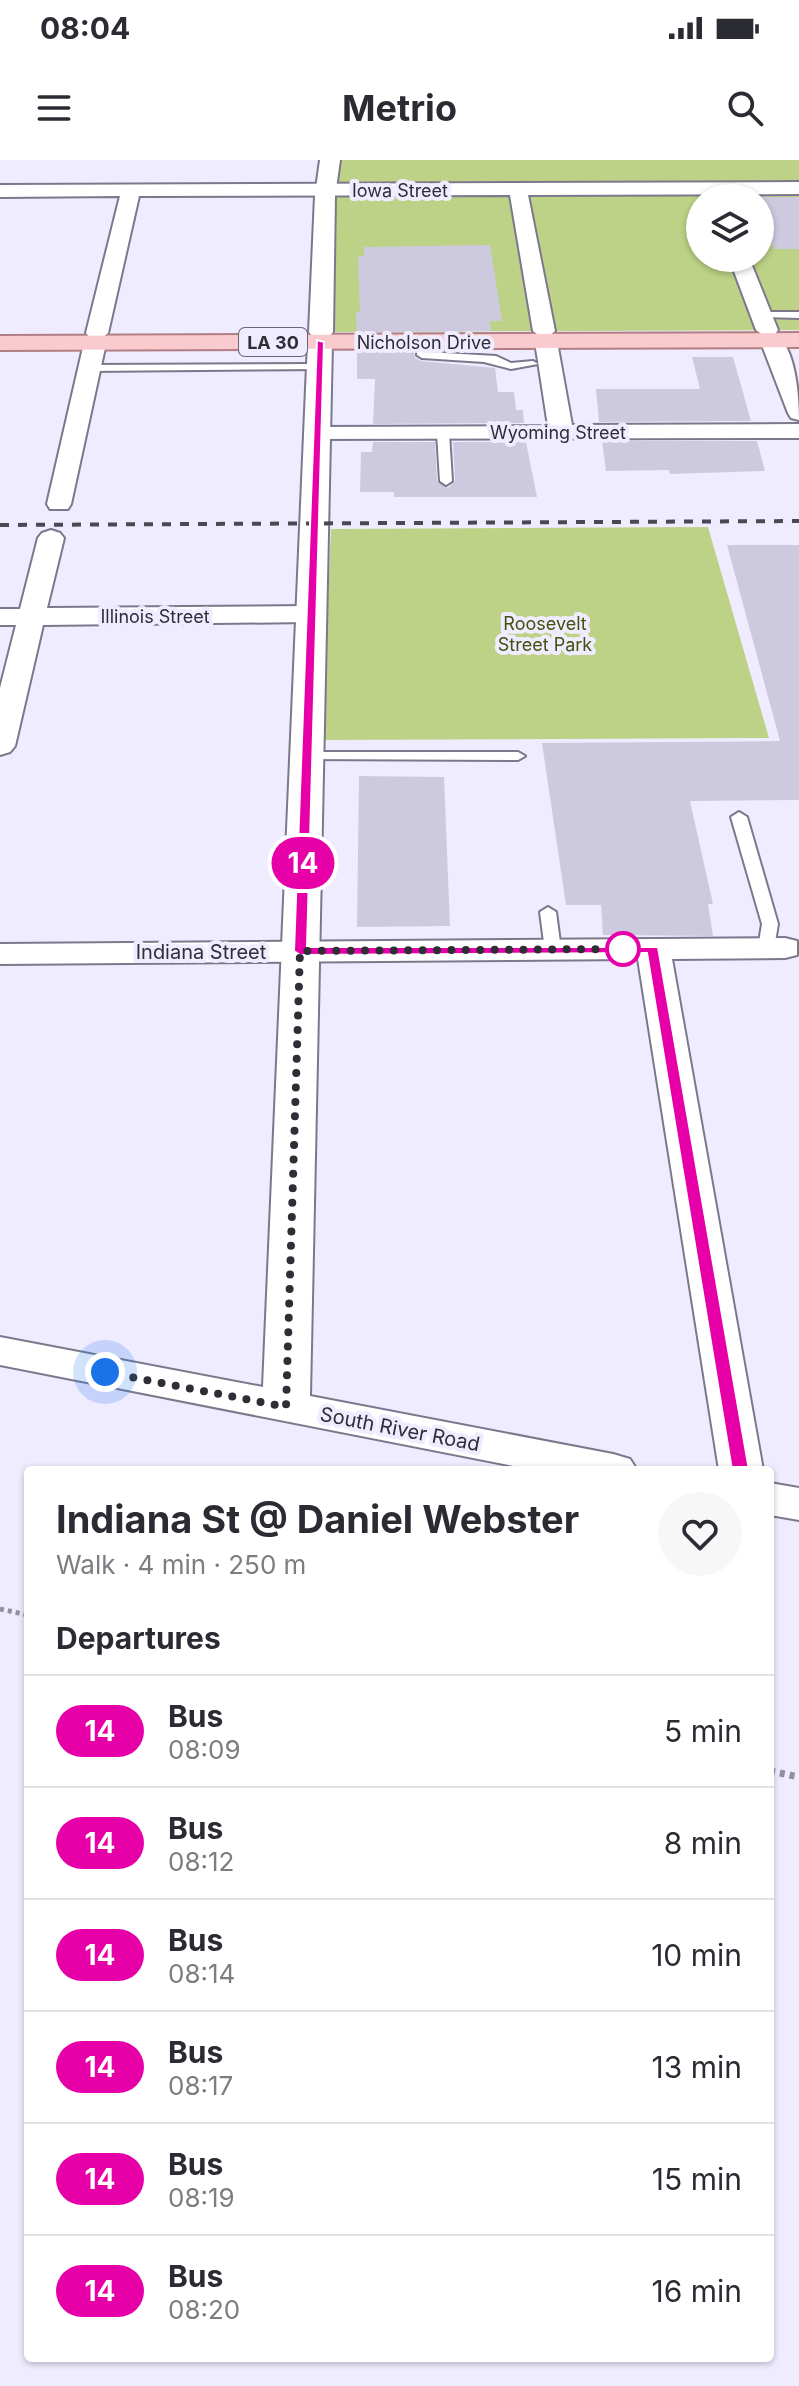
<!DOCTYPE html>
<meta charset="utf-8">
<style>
body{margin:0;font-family:Inter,sans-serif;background:#f7f7f7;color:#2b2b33;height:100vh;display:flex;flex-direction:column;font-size:30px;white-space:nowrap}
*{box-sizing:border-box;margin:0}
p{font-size:26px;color:#7c7c81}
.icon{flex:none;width:44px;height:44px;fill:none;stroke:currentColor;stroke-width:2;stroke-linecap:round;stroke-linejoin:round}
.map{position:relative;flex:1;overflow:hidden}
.panel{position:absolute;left:24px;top:1306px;width:750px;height:896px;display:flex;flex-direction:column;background:#fff;border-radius:8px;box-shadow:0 2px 6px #0004}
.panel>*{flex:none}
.badge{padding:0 16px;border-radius:26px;font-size:28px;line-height:52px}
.tools{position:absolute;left:686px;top:24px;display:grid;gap:16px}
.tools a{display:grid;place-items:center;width:88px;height:88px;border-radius:50%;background:#fff;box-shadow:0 2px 6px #0004;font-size:40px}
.you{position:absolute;width:40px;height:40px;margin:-20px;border:6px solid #fff;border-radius:50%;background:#1a73e8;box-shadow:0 0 0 12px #1a73e833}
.map>.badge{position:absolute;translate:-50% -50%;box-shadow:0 0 0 4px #fff}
h2{padding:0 32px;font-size:30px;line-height:72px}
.round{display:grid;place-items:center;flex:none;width:84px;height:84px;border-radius:42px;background:#f7f7f7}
.head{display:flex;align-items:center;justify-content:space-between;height:136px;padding:0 32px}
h1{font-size:38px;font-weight:700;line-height:60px}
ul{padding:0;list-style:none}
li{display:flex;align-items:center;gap:24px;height:112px;padding:0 32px;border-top:2px solid #e1e1e2}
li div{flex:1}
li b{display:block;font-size:30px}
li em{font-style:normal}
li .badge{min-width:88px;font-weight:700;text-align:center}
.status{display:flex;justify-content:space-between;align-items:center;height:56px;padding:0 40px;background:#fff;direction:ltr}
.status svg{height:22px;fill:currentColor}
header{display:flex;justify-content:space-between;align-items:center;height:104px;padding:0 32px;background:#fff;font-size:36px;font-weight:700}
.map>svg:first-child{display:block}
.green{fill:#bdd287;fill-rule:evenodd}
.building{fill:#cdcae0}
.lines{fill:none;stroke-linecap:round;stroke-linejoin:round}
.lane-casing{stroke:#7c788c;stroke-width:4}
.street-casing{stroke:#7c788c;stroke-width:4}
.secondary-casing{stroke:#7c788c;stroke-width:4}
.primary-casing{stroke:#b07e84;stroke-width:4}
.path-far1{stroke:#93909e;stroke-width:5;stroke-dasharray:4 4;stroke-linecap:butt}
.path{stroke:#93909e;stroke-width:7;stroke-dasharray:5 5;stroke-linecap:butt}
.lane{fill:#fff;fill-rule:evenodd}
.street{fill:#fff;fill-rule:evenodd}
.secondary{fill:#fff;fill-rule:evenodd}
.primary{fill:#f9cbcf;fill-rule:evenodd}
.rail{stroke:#4a4851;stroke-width:4;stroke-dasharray:9 9;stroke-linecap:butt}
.line{fill:#e700a8;stroke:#fff;stroke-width:2}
.walk{stroke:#2f2d35;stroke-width:8;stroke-dasharray:0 14.4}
.stop-dot{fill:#fff;stroke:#e700a8;stroke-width:4}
.labels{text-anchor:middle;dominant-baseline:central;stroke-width:8;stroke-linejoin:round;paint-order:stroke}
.far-street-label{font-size:18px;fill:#2f2d35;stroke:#f0ecff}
.shield{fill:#f0ecff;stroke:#696672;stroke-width:2}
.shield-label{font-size:18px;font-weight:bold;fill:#2f2d35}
.far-park-label{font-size:18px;fill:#43510e;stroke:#f0ecff}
.street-label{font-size:20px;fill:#2f2d35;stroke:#f0ecff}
</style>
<div class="status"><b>08:04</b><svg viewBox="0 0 49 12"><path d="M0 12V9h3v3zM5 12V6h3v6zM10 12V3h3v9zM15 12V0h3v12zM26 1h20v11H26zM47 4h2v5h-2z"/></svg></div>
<header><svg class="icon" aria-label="menu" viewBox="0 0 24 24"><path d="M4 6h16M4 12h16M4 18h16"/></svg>Metrio<svg class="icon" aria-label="search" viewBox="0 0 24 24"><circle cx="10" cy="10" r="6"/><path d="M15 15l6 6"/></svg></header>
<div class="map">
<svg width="799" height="2226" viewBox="0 0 799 2226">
<rect width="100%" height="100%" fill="#f0ecff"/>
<path class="green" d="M328,0H799V170L321,172ZM700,38H760V98H700Z
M708,367L769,578L322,580L331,369Z"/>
<path class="building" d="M752,37H799V89H774L770,79H760V38Z
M490,85L502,161H490L491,171L357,172L356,152H360L358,96H364V87Z
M414,191L415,198L422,201L495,208L498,232H514L516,250H523L524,263L373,264L375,219H357V192Z
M692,197H733L751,261L599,262L596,229H700Z
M602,281H757L765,311L670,314L669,310L606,311Z
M373,282H435L437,321L448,328L455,321L453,282H526L537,337H394V332H360L361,292H372Z
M727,385H799V640L690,641L713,744H708L713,776L603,775L601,745H566L542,583L780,581Z
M359,616L444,617L450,766L357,767Z"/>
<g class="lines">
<g class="lane-casing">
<path id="lane" d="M756,152H799V158L760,157L756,156Z
M422,179L427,182V192L496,196L511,203L533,201L538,204L511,209L484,202L422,198L417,195V182Z
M319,204L325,207L323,209L89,211L83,208L89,205Z
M443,269L449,273L452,321L446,325L440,321L437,273Z
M305,592H518L525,596L518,600L300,599V593Z
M739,652L747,657L778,764L774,788L766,793L758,788L762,764L731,657Z
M548,747L556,752L561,790L553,795L545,790L540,752Z"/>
</g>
<g class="street-casing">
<path id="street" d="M799,22V34L528,35L555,171L549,176L557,182L572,265L799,264V278L309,279L305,274L309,269L317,267L548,266L535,182L541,177L533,171L510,35L139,36L108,173L102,178L106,183L71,344L68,349H50L47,344L84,183L90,178L86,173L120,36L0,37V25Z
M729,98H749L778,170L775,174C796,187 799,237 799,260L791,258L788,253L760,180L763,175L756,170Z
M51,370L60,373L64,378L47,448L310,446L320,448L323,454L320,460L310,462L43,465L15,586L10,592L0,595V528L16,465H0V449H20L38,378L42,373Z
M785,778L797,781V795L785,798L672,799L763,1310H719L638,799L0,804V784Z"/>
</g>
<g class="secondary-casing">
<path id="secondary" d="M320,0H340L335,36L333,172L329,177L332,182L310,1236L613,1294L630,1299L637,1310H534L0,1205V1177L263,1227L308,182L313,177L309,172L315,36Z
M770,1323L799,1328V1360L770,1355Z"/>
</g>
<g class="primary-casing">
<path id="primary" d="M799,173V187L0,190V176Z"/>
</g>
<path class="path-far1" d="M0,1449L28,1455"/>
<path class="path" d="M770,1611L799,1617"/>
<use href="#lane" class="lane"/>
<use href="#street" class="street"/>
<use href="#secondary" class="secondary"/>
<use href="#primary" class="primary"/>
<path class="rail" d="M0,365L799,361"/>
</g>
<path class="line" d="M317,180L324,182L307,787H658L749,1310L747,1314H735L732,1310L647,793L300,795L294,791Z"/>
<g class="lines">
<path class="walk" d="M105,1212L286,1247L300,791L628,789H623"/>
</g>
<circle class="stop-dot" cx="623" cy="789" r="16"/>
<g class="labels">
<g class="far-street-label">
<text x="400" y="30">Iowa Street</text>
<text x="424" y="182">Nicholson Drive</text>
<text x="558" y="272">Wyoming Street</text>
<text x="155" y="456">Illinois Street</text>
</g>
<rect class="shield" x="239" y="168" width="68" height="28" rx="6"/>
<g class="shield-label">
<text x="273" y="182">LA 30</text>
</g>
<g class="far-park-label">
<text x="545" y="463">Roosevelt<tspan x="545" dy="21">Street Park</tspan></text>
</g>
<g class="street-label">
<text x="201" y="792">Indiana Street</text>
<text transform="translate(400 1269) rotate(11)">South River Road</text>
</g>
</g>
</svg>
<div class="tools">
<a><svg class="icon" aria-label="layers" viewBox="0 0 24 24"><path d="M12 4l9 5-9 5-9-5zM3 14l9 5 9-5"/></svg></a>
</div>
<div class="you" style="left:105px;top:1212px"></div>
<b class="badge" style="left:303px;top:703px;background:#e700a8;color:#fff">14</b>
<section class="panel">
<div class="head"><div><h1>Indiana St @ Daniel Webster</h1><p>Walk · 4 min · 250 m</p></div><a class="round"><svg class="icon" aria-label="heart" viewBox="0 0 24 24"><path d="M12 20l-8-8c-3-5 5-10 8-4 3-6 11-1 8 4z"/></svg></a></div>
<h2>Departures</h2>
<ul>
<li><span class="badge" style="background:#e700a8;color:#fff">14</span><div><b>Bus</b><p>08:09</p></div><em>5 min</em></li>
<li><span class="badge" style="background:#e700a8;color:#fff">14</span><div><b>Bus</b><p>08:12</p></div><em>8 min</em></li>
<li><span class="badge" style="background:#e700a8;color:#fff">14</span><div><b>Bus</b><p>08:14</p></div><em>10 min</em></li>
<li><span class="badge" style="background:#e700a8;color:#fff">14</span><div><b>Bus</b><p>08:17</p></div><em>13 min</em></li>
<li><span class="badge" style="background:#e700a8;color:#fff">14</span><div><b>Bus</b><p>08:19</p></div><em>15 min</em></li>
<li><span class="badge" style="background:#e700a8;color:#fff">14</span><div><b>Bus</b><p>08:20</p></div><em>16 min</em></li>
</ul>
</section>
</div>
